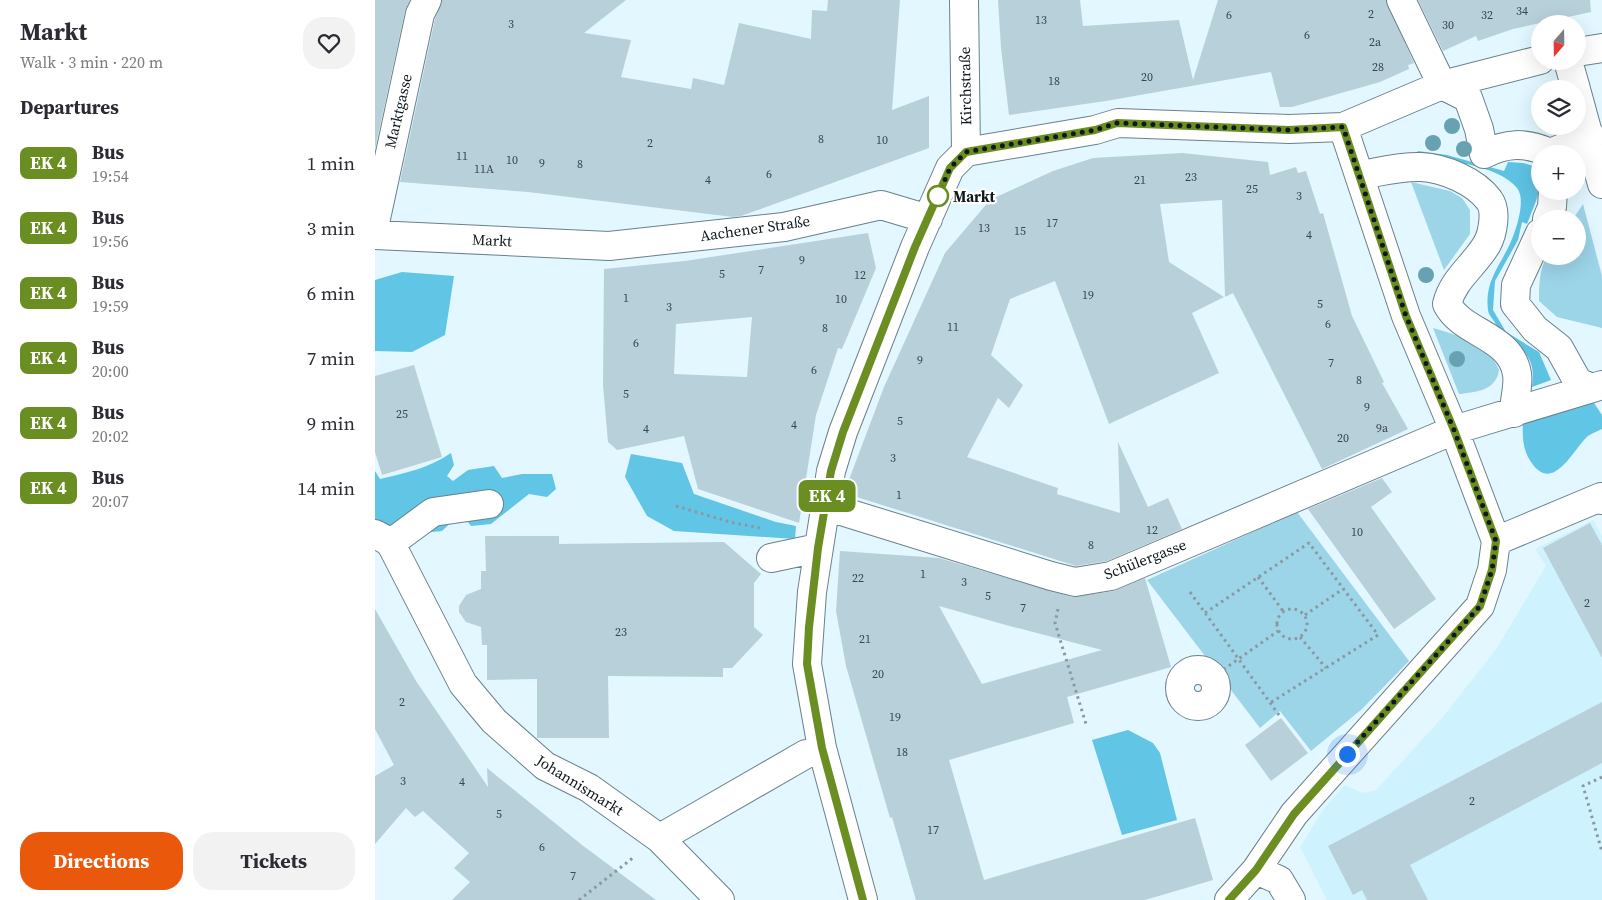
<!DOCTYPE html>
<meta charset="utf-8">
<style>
body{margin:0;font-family:"Source Serif 4",serif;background:#f2f2f3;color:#2b2b33;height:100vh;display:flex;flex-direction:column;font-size:19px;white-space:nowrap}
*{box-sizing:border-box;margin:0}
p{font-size:16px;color:#7c7c81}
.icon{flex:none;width:28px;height:28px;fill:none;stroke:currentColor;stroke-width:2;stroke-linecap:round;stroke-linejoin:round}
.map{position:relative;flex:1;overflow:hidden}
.panel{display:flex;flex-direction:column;background:#fff;width:375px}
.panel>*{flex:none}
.badge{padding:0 10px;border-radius:8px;font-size:18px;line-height:32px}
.needle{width:32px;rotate:200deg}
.fabs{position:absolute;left:1156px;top:15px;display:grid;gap:10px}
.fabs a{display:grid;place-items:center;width:55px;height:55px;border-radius:50%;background:#fff;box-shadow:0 5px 20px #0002;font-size:25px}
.you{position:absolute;width:25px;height:25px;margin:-12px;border:4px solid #fff;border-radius:50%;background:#1a73e8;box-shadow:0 0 0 8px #1a73e833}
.map>.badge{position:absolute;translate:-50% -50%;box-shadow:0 0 0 2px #fff}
h2{padding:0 20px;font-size:19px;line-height:45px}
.round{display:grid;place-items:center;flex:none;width:52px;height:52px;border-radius:20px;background:#f2f2f3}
.overview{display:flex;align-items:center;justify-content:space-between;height:85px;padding:0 20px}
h1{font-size:24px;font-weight:700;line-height:38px}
.primary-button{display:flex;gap:10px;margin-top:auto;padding:10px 20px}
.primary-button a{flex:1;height:58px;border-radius:20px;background:#ea580c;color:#fff;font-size:20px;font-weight:700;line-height:58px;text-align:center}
.primary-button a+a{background:#f2f2f3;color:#2b2b33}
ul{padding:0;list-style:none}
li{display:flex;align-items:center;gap:15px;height:65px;padding:0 20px}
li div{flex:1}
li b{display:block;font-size:19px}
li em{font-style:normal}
li .badge{min-width:55px;font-weight:700;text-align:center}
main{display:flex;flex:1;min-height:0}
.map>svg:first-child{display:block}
.built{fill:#cef2fe}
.green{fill:#9cd4e8}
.forest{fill:#61c5e5}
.water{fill:#5ec2e2}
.building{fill:#b7d0da;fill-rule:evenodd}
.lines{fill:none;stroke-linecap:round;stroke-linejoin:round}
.minor-casing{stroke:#6a818a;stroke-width:30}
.path{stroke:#89999f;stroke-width:3;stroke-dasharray:2.5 4;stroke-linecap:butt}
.minor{stroke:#fff;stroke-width:28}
.tree{fill:#68a2b2}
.line-casing{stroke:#fff;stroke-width:11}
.line{stroke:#6b8e23;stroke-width:8}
.walk{stroke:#0f181c;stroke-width:5;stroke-dasharray:0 9}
.stop-dot{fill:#fff;stroke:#6b8e23;stroke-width:2.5}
.labels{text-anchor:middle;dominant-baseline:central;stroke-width:4.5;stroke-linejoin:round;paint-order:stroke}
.number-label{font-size:12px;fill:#39464c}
.street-label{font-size:15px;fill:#0f181c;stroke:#fff}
.stop-label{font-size:15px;font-weight:bold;fill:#0f181c;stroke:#fff;text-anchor:start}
</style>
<main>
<section class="panel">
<div class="overview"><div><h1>Markt</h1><p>Walk · 3 min · 220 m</p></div><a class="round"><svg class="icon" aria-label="heart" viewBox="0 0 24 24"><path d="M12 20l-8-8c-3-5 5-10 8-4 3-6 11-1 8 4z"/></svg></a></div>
<h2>Departures</h2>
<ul>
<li><span class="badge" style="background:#6b8e23;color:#fff">EK 4</span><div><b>Bus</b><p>19:54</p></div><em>1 min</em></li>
<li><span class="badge" style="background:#6b8e23;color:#fff">EK 4</span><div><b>Bus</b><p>19:56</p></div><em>3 min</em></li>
<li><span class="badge" style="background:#6b8e23;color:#fff">EK 4</span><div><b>Bus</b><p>19:59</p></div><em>6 min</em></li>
<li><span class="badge" style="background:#6b8e23;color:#fff">EK 4</span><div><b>Bus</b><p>20:00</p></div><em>7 min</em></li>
<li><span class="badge" style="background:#6b8e23;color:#fff">EK 4</span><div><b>Bus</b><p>20:02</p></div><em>9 min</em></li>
<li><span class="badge" style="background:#6b8e23;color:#fff">EK 4</span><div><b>Bus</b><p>20:07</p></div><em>14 min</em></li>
</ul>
<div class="primary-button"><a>Directions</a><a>Tickets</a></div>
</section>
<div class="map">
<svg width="1227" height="900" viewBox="0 0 1227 900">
<rect width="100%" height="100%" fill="#e2f7ff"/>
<path class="built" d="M1218,520L1227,536V900H952L925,847L948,810L970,785L987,793L1001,790L1067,718L1122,648L1171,566L1160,549Z"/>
<path class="green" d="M1036,182L1075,191L1087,198L1095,210V234L1069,270Z
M1208,204L1227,276V328L1182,317L1164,301C1164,285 1164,271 1172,256H1202V219H1198Z
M1058,328C1082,335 1114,344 1124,370C1121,391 1101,392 1084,394Z
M922,512L1034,661L987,709L936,751L905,711L885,728L772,580Z"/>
<path class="forest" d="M27,272L79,276L70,335L37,352L0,351V280Z
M1217,400L1227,415V429C1223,431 1217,433 1213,436C1199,448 1180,491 1159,466C1148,453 1147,439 1148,422Z
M76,453L79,465L72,476L78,481L93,470L119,466L127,478L147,474H177L181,489L172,497L154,494L116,524L96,526L86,513L67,531L27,535L0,531V471L5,479C31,473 54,468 76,453Z
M256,454L307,463L319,494L401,522L421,526L420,539L299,531L272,516L250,477Z
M753,730L778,743L785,753L802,820L747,835L717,740Z"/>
<path class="water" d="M1043,151L1072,155L1129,171L1133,162L1148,163L1162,167C1170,187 1159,205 1152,224L1147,222L1143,240L1120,281L1118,310L1131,332L1164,352L1176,380L1157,387C1163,348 1137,349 1120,323C1118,319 1113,314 1113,310C1109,280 1127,264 1137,239C1142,227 1151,199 1142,188C1123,164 1067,160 1039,156Z"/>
<path class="building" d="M0,0H35L30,11L0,149Z
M67,0H251L209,33L256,40L246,77L316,89L318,78L349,85L364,23L436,39L437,10L452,11L453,0H525L517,110L554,96V148L366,216L358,217L153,192L25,182L60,19Z
M623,0H705L708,26L804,20L818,80L843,0H1011L1039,63L1033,65L1034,69L1005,82L917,107H905L896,72L731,101L634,115L626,48Z
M1043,0H1215L1216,12L1138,29L1103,41L1101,36L1068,51Z
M807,153L893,162L895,175L921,167L923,173L931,171L945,214L948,213L977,316L1009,382L1007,383L1033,429L947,469L858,293L850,297L847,200L785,204L794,262L849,297L817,313L844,373L734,424L680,281L635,299L616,355L648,385L634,408L623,398L592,457L683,488L682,494L745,513L743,442L773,507L793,498L807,529L732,561L701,566L469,493L509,387L570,253L615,200L678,171L718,158Z
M493,233L501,268L467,349L463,348L441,415L424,523L323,489L309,436L242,450L233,442L228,385L229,269L310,261ZM377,317L372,377L299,374L301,324Z
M39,365L67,457L7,475L0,452V376Z
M1007,478L1017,492L996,507L1061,599L1019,629L933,509Z
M1215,523L1227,545V658L1168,548Z
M110,536H184V544L349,542L386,574L379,583V627L388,635L357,668H348V677L233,676L234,738H162V679L112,680V645H107L106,627L91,622L84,612V606L91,595L106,589V571H111Z
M465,551L564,558L697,597L739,591L770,578L796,667L692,697L699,723L574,760L609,880L820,818L838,880L770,900H541L517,817L515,818L471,666L461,611ZM564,606L631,625L727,650L607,684Z
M0,609L41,681L113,787L112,768L207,845L281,900H77L95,882L79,868L94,853L48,811L40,817L31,808L0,844V776L19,765L0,729Z
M1227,702V763L1035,865L1053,900H992L987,890L978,895L953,846Z
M906,718L933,753L896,781L870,745Z"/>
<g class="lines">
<g class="minor-casing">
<path id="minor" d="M1026,0L1067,85L1093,98L1104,129L1109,154C1132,143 1149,142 1173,152
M1202,52L1227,48
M1193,61L1201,89
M1202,93L1227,184
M591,152L720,130L743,123L914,129L968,127L1067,85L1165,60
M1173,154L1216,136
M985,175C1004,172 1026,166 1046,167C1068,168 1100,181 1114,200C1122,210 1118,233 1112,244C1100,265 1078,279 1072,304C1087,334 1136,335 1142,374C1144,386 1139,400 1139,413
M1172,219L1177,207L1178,191
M0,223L45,14L52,0
M1165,233L1141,285L1140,304L1160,329L1184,348L1203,382L1217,388
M0,235L234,246L409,227L506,205L553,219
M450,506L676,576L700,582L736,576L1079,430L1227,385
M0,534L13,541L17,546L88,684L119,721L170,766L214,788L284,838L345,900
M1121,541L1226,497L1227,500
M17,546L20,540L58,512L114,504
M396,558L443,548
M805 688a18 18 0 1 1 36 0a18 18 0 1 1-36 0Z
M292,834L431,754
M881,870L904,880L916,900
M488,900L447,748L432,664L437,592L456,471L468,432L540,247L575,168L591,152L589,0
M854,900L881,870L919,814L1105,606L1117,570L1121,541L1079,430L1031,316L968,127"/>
</g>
<path class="path" d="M301,506L355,522L385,528
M883,577L908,611
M815,592L904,715
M902 624a15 15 0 1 1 30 0a15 15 0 1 1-30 0Z
M683,609L680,623L711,724
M830,613L934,543L1003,635L895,703
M930,615L968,589
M925,637L951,668
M838,677L903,631
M1227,777L1208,786L1227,852
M204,900L259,857"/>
<use href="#minor" class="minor"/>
</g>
<g class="tree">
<circle cx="1077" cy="126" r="8"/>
<circle cx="1058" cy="143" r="8"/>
<circle cx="1089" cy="149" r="8"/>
<circle cx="1051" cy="275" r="8"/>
<circle cx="1082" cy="359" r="8"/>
</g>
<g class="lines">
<g class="line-casing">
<path id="line" d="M488,900L447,748L432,664L434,627L443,548L456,471L468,432L540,247L575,168L591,152L720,130L742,123L914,130L968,127L1031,316L1079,430L1121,541L1117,570L1105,606L919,814L881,870L854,900"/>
</g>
<use href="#line" class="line"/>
<path class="walk" d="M563,196L575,168L591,152L720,130L742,123L914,130L968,127L1031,316L1079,430L1121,541L1117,570L1105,606L972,754"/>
</g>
<circle class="stop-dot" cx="563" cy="196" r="10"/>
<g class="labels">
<g class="number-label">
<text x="1147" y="11">34</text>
<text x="996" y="14">2</text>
<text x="854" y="15">6</text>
<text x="1112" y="15">32</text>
<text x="666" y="20">13</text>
<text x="136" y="24">3</text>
<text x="1073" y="25">30</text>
<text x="932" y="35">6</text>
<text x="1000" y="42">2a</text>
<text x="1003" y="67">28</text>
<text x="772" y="77">20</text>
<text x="679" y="81">18</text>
<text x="446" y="139">8</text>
<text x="507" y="140">10</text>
<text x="275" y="143">2</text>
<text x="87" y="156">11</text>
<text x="137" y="160">10</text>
<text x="167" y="163">9</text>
<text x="205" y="164">8</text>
<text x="109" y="169">11A</text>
<text x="394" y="174">6</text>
<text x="816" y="177">23</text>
<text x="333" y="180">4</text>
<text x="765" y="180">21</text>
<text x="877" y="189">25</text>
<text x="924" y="196">3</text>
<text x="677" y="223">17</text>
<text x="609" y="228">13</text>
<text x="645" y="231">15</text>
<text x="934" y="235">4</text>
<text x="427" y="260">9</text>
<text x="386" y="270">7</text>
<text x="347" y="274">5</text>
<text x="485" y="275">12</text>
<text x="713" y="295">19</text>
<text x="251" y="298">1</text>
<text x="466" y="299">10</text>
<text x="945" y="304">5</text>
<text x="294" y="307">3</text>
<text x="953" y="324">6</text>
<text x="578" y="327">11</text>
<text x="450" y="328">8</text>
<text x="261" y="343">6</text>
<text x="545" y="360">9</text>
<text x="956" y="363">7</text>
<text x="439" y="370">6</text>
<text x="984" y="380">8</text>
<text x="251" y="394">5</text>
<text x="992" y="407">9</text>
<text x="27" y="414">25</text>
<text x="525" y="421">5</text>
<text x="419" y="425">4</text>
<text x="1007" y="428">9a</text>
<text x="271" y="429">4</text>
<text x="968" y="438">20</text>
<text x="518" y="458">3</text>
<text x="524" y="495">1</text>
<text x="777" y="530">12</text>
<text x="982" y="532">10</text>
<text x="716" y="545">8</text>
<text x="548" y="574">1</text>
<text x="483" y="578">22</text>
<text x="589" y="582">3</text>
<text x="613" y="596">5</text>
<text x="1212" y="603">2</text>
<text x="648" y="608">7</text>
<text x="246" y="632">23</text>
<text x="490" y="639">21</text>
<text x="503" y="674">20</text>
<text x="27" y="702">2</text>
<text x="520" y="717">19</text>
<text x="527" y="752">18</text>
<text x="28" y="781">3</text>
<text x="87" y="782">4</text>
<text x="1097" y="801">2</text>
<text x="124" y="814">5</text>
<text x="558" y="830">17</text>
<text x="167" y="847">6</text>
<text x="198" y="876">7</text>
</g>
<g class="street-label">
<text transform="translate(590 86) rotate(-91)">Kirchstraße</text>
<text transform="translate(23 111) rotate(-77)">Marktgasse</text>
<text transform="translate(380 228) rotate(-8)">Aachener Straße</text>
<text transform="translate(117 240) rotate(3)">Markt</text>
<text transform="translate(770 559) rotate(-21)">Schülergasse</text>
<text transform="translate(205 785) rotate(32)">Johannismarkt</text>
</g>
<g class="stop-label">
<text x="578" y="196">Markt</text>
</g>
</g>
</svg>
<div class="fabs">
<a><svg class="needle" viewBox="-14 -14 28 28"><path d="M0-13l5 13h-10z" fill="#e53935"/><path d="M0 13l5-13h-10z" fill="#7c7c81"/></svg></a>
<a><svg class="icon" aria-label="layers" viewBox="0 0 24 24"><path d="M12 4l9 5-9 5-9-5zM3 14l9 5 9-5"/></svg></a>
<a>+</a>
<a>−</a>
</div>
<div class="you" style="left:972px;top:754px"></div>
<b class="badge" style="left:452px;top:496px;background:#6b8e23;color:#fff">EK 4</b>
</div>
</main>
